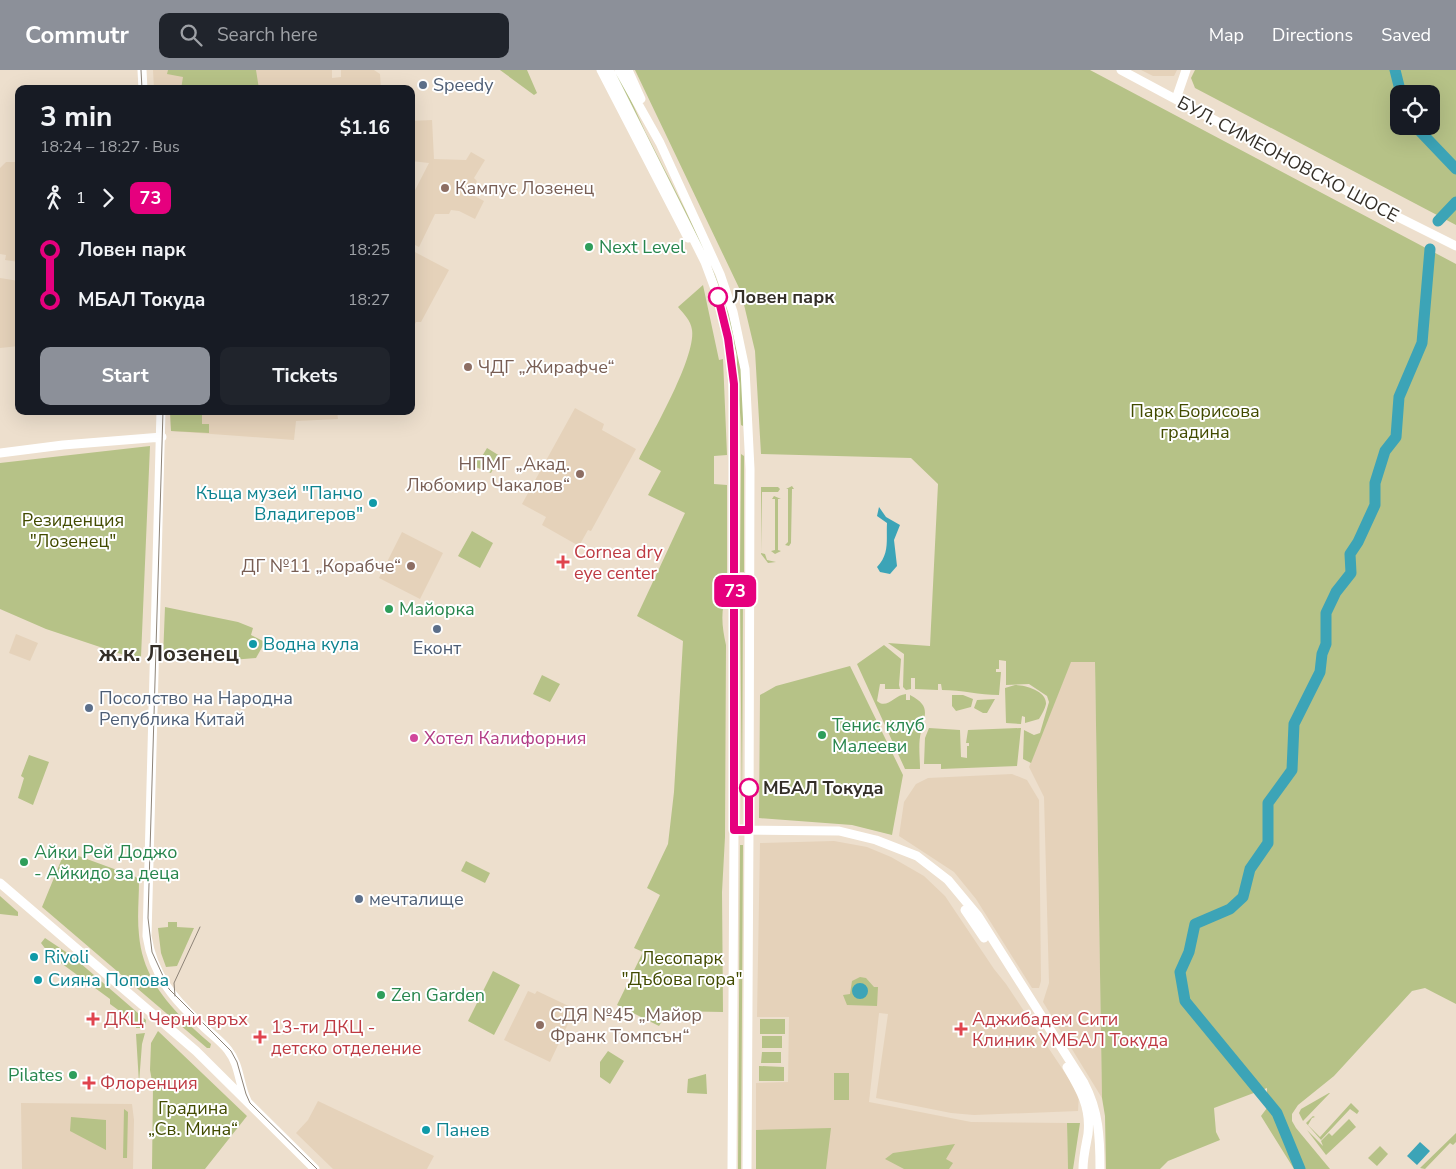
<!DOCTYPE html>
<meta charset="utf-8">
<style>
body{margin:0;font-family:"Nunito Sans",sans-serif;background:#20242c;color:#f1f3f6;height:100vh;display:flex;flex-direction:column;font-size:19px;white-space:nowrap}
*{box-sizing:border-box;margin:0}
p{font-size:16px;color:#9ea1a6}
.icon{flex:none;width:28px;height:28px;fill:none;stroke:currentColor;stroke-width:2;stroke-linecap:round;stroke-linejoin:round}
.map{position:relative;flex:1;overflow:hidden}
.drawer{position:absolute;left:15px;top:15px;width:400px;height:330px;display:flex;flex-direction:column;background:#171b24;border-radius:10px;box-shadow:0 5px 20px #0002}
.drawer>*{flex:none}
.badge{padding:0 10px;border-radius:8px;font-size:18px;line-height:32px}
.tools{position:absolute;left:1390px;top:15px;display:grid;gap:10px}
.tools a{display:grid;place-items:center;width:50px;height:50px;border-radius:10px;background:#171b24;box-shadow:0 5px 20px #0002;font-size:25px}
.map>.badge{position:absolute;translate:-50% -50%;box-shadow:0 0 0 2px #fff}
.legs{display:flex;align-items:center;gap:8px;height:55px;padding:0 25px;font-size:16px}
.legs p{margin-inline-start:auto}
.overview{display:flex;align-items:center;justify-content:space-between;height:85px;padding:0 25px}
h1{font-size:28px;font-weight:700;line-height:38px}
.cta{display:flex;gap:10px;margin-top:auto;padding:10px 25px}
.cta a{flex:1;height:58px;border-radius:10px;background:#8c9099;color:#fff;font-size:20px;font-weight:700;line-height:58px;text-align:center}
.cta a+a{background:#20242c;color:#f1f3f6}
ul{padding:0 25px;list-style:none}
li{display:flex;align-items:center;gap:18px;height:50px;font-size:19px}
li i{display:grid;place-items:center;width:8px;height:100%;margin:0 6px;background:currentColor}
li i::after{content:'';width:12px;height:12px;margin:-6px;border:4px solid;border-radius:50%;background:#171b24}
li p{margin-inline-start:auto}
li:first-child i{background:linear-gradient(#0000 50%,currentColor 0)}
li:last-child i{background:linear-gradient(currentColor 50%,#0000 0)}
header{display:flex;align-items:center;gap:30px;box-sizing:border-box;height:70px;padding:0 25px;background:#8c9099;color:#fff}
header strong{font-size:24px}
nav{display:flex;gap:28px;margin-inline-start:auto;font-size:18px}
.search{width:350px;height:45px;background:#20242c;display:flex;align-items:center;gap:12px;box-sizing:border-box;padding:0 18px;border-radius:10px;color:#9ea1a6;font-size:19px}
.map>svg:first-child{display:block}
.built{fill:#e5d2ba}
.green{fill:#b6c287;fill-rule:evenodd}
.water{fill:#3ca4b7}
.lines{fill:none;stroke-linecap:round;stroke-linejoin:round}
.river{stroke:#3ca4b7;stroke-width:11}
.secondary{stroke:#fff;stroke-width:9}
.primary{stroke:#fff;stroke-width:9}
.tram{stroke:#8d8377;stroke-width:1}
.line-1-casing{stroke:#fff;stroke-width:11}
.line-1{stroke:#e6007e;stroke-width:8}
.service-dot{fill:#5c6f8a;stroke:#fff;stroke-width:2}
.education-dot{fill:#8d6e63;stroke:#fff;stroke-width:2}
.leisure-dot{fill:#2e9e5b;stroke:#fff;stroke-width:2}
.stop-1-dot{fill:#fff;stroke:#e6007e;stroke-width:2.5}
.culture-dot{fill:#0f9aa8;stroke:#fff;stroke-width:2}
.health-dot{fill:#e0444e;stroke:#fff;stroke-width:2}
.hotel-dot{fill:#d1479c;stroke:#fff;stroke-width:2}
.labels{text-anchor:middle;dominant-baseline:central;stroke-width:4;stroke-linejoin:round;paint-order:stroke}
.service-label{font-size:18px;fill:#4e5e75;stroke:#fff;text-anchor:start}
.street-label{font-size:18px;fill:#342f28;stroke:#fff}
.education-label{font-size:18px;fill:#785e54;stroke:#fff;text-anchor:start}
.leisure-label{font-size:18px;fill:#27864d;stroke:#fff;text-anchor:start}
.stop-label{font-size:18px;font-weight:bold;fill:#342f28;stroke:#fff;text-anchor:start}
.park-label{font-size:18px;fill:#424b00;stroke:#fff}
.culture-label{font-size:18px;fill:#0d838f;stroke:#fff;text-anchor:start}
.health-label{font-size:18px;fill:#be3a42;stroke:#fff;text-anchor:start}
.hotel-label{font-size:18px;fill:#b23c85;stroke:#fff;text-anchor:start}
.district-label{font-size:22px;font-weight:bold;fill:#342f28;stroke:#fff}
</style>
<header>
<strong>Commutr</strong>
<div class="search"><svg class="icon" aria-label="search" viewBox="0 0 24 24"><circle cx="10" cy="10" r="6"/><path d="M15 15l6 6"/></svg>Search here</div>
<nav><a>Map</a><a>Directions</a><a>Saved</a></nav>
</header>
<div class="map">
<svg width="1456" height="1099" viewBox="0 0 1456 1099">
<rect width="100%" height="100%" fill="#eddfcd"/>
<path class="built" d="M153,0H332V8L341,7V0H374L380,4L381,19H154Z
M1141,0H1177L1174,6H1153Z
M432,50L434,89L466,90L471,82L485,90L474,108L477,111L471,124L484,131L475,149L459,141L451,140L449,144H435L419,177L411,173V128L429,93L411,91V51Z
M6,92H19V192L5,190L6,185L0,184V98Z
M411,180L449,200L421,252H416L414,256L411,255Z
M0,208L19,211V276L0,278Z
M575,338L604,354L602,360L636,379L591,461L588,460L579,476L542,455L546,447L522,434Z
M170,341H337L338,349L296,351L294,370L171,361Z
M402,462L443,483L420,529L379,508Z
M16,564L38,573L30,591L9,583Z
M1071,591L1095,592L1102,1028L1043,932L1049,913L1044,727L1029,697Z
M1012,704L1027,710L1039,730L1041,911L1039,918H1032L976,829L954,802L899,766L904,732L916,714L928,708Z
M834,771L867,777L891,787L924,806L945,826L994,899L1006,914L1079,1024L1078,1041L974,1045L951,1043L876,1028L888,944L879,943L869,1032L971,1052L1067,1053L1068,1099H756V1013L788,1012L789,947H757L760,773Z
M528,921L535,924L537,921L575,939L550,992L504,970Z
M318,1031L434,1086L427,1099H333L296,1063L308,1050Z
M21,1033L132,1034L134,1050L133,1099H22Z"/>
<path class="green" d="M168,0H256L259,19H181L183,7L167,4Z
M500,0H527L537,23L534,25Z
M613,0C625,12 639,50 648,67C693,157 751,252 743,356L741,355L735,279L717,212Z
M635,0H1090L1456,194V934L1425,918L1412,921L1334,1006L1298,1035L1292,1044V1051L1296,1058L1330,1099H1294L1261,1046L1267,1038V1018L1214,1038L1216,1062L1220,1070L1168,1091L1160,1099H1106L1105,1046L1102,1028L1095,592H1071L1031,693L1023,689L1024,660L1034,665L1040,663L1049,632L1047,626L1029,614L1006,615V591L999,590V599H996V602H1001L999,625C979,625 962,620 942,620L941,614H938V620L915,619V608H911V619L906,620L903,617L904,584L888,573L930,576L938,414L911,388L761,384L755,281L741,222Z
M1195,0H1456V155L1195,18L1191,8ZM1399,24H1431V56H1399Z
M703,215L719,290L723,289L727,385L714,386V414L727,415V523C720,541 722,557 726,575L725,767L722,822L723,942L668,941L659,956L617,935L643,882L634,878L660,825L647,818L668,774L674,722L683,571L637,546L685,443L648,425L661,401L639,389C653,362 696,287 692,260C691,251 684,244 678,237Z
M170,341H202V354H209V363L171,361Z
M150,376L141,587H130L46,559L0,539V393Z
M487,378L500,386L491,403L473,396L478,387L481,388Z
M741,384L744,386V502H740Z
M792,416L794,419H792L791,473L789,476L785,475L788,472V419H786Z
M761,417H778L780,419L778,422H762L761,483L765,484L767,490L776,492L768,493L761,484Z
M774,426L781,429H778V480L781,481L775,484L771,481L775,480V429H772Z
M472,461L493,473L480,498L458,486Z
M740,520H743L742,752Z
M165,537L238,552L253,558L251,565L265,572L256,588L231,590L163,588Z
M884,575L901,589L899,615L900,619H885V614H880L877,631C887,640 894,625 906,624V630H910V625C931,636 925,644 921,662C918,673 920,688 920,699H905L857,594Z
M850,596L903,705L892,765L852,755L759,748L760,625L776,616Z
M542,605L560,614L550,632L533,624Z
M1015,615C1025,615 1047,621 1046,634C1045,639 1042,644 1039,649L1025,653V647L1022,646L1021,654L1006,653L1005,618Z
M952,625H963L973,629L971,637L956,641L952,636Z
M995,629L987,643H983L974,638L977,630Z
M929,658L960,660L961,687L967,688V676H969V673H966L968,660L1021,658L1017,696L941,699V694H924L925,668Z
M29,685L49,692L33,735L18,728L24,708L21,706Z
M740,775H743L741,1099H738Z
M65,781L136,807L139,811C139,829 137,847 139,865C143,913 176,944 211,974L210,978H207L42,837Z
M466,791L490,803L485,813L461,801Z
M0,826L18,842V846L0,844Z
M168,852H177V857L194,858L177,896L166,897L161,883L158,858L168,857Z
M45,868L72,886L146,950L145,958H136V953L110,934V929L50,885L41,873Z
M493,901L520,915L494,965L468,951Z
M860,907L866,908L874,917H878L877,936L847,935L843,925L850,924L852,911Z
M760,949H785V964H760Z
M158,961L247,1046L205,1099H152L153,1017L150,1000L151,973Z
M145,963L142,974L139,1013L136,964Z
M762,966H782V978H762Z
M608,981L624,991L610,1014L600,1007V992Z
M762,982H781V993H761Z
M759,996L784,997V1011H759Z
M834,1003H849V1030H834Z
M706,1004L707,1024L687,1023L688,1009Z
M1329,1023H1330L1303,1051L1299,1043L1301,1039Z
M1351,1033L1359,1041L1357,1044L1350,1039L1321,1070L1306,1053L1313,1046L1315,1047L1312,1048L1308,1055L1320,1067Z
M124,1039L128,1042L127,1088H123Z
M71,1047L106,1050V1080L70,1061Z
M1349,1049L1356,1057L1326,1085L1307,1060L1323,1076L1321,1071L1329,1063L1332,1066Z
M1067,1053H1080L1073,1099H1068Z
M831,1058L826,1099H756V1060Z
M1456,1063V1072L1453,1075L1450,1073L1425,1099L1420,1098Z
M955,1074L946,1089L953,1093L949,1099H904L885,1089L893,1083Z
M1380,1076L1388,1084L1377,1096L1368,1088Z"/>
<path class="water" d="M879,437L886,447L900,455L894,470L897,496L890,504L880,502L877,497C890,483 886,470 887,453L877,446Z
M852 921a8 8 0 1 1 16 0a8 8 0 1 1-16 0Z
M1420,1072L1430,1081L1417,1095L1407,1086Z"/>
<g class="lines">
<path class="river" d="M1395,0L1401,24
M1415,56L1456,99
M1438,151L1456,132
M1300,1099L1277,1043L1185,931L1180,902L1189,882L1195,854L1230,839L1243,827L1250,799L1268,773V733L1292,700L1294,654L1320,602L1322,584L1326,574V543L1336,522L1351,503L1350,484L1358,472L1375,435V413L1385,381L1396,367L1399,327L1422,273L1430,179"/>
<path class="secondary" d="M142,0L143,19
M1121,0L1362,129L1456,176
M1176,29L1186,0
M161,341L147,866C153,905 174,930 203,956C211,964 221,971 228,980C240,995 239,1015 247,1031
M0,383L63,375L162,367
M0,813L196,981L315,1099
M732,1099L734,760
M747,1099L749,760"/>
<path class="primary" d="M601,0L688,168
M609,0L705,192L718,227L732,285L735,377L734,760L839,761L876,770L917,786L948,810L978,846L1084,1013C1099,1041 1100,1068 1100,1099
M619,0L660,73L720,204L733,242L745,299L750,399L749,760
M628,0L641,29
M965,840L984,868
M1067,997C1080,1019 1091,1037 1088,1064C1086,1075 1083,1087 1083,1099"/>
<path class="tram" d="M141,0L142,19
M163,341L148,848L152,882L169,919L231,981L237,992L246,1024L250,1033L317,1099
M175,926L174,913L200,857"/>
</g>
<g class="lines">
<g class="line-1-casing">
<path id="line-1" d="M718,227L728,268L734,314V760H749V718"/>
</g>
<use href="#line-1" class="line-1"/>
</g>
<g class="service-dot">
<circle cx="423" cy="15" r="5"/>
<circle cx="437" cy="559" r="5"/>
<circle cx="89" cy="638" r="5"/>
<circle cx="359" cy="829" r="5"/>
</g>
<g class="education-dot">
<circle cx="445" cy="118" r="5"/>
<circle cx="468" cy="297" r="5"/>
<circle cx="580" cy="404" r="5"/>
<circle cx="411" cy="496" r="5"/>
<circle cx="540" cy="955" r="5"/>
</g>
<g class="leisure-dot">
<circle cx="589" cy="177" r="5"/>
<circle cx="389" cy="539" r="5"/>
<circle cx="822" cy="665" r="5"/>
<circle cx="24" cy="792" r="5"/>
<circle cx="381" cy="925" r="5"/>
<circle cx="73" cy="1005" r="5"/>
</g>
<g class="stop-1-dot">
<circle cx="718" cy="227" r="9"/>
<circle cx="749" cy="718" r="9"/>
</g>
<g class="culture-dot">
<circle cx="373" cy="433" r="5"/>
<circle cx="253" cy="574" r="5"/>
<circle cx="34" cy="887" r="5"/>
<circle cx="38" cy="910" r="5"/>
<circle cx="426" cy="1060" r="5"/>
</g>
<g class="health-dot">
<path d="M560.5 484.5h5v5h5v5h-5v5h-5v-5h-5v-5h5z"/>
<path d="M90.5 941.5h5v5h5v5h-5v5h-5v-5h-5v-5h5z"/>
<path d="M958.5 951.5h5v5h5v5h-5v5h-5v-5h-5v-5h5z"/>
<path d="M257.5 959.5h5v5h5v5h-5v5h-5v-5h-5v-5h5z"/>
<path d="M86.5 1005.5h5v5h5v5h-5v5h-5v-5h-5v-5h5z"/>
</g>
<circle class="hotel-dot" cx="414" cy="668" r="5"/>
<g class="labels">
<g class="service-label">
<text x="433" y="15">Speedy</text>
<text x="437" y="578" text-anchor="middle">Еконт</text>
<text x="99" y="628">Посолство на Народна<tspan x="99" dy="21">Република Китай</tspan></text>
<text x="369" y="829">мечталище</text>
</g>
<g class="street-label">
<text transform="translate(1288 89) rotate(28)">БУЛ. СИМЕОНОВСКО ШОСЕ</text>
</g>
<g class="education-label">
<text x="455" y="118">Кампус Лозенец</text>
<text x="478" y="297">ЧДГ „Жирафче“</text>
<text x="570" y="394" text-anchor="end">НПМГ „Акад.<tspan x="570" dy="21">Любомир Чакалов“</tspan></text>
<text x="401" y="496" text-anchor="end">ДГ №11 „Корабче“</text>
<text x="550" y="945">СДЯ №45 „Майор<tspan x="550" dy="21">Франк Томпсън“</tspan></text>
</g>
<g class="leisure-label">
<text x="599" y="177">Next Level</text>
<text x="399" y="539">Майорка</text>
<text x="832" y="655">Тенис клуб<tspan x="832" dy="21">Малееви</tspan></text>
<text x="34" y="782">Айки Рей Доджо<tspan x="34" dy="21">- Айкидо за деца</tspan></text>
<text x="391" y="925">Zen Garden</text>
<text x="63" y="1005" text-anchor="end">Pilates</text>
</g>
<g class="stop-label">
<text x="732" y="227">Ловен парк</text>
<text x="763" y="718">МБАЛ Токуда</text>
</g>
<g class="park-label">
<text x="1195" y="341">Парк Борисова<tspan x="1195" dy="21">градина</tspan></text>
<text x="73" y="450">Резиденция<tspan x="73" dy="21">"Лозенец"</tspan></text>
<text x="682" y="888">Лесопарк<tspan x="682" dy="21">"Дъбова гора"</tspan></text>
<text x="193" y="1038">Градина<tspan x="193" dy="21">„Св. Мина“</tspan></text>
</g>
<g class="culture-label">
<text x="363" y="423" text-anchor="end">Къща музей "Панчо<tspan x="363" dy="21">Владигеров"</tspan></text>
<text x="263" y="574">Водна кула</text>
<text x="44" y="887">Rivoli</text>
<text x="48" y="910">Сияна Попова</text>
<text x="436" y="1060">Панев</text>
</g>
<g class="health-label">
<text x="574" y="482">Cornea dry<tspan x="574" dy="21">eye center</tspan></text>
<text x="104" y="949">ДКЦ Черни връх</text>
<text x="972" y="949">Аджибадем Сити<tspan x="972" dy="21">Клиник УМБАЛ Токуда</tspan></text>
<text x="271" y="957">13-ти ДКЦ -<tspan x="271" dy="21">детско отделение</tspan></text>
<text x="100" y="1013">Флоренция</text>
</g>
<g class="hotel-label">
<text x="424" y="668">Хотел Калифорния</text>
</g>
<g class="district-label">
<text x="169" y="584">ж.к. Лозенец</text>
</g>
</g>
</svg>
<div class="tools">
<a><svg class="icon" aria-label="locate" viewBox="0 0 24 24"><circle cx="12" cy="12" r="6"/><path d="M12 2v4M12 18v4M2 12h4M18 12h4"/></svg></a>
</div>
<b class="badge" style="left:735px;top:521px;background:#e6007e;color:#fff">73</b>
<section class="drawer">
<div class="overview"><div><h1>3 min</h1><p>18:24 – 18:27 · Bus</p></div><b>$1.16</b></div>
<div class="legs"><svg class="icon" aria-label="walk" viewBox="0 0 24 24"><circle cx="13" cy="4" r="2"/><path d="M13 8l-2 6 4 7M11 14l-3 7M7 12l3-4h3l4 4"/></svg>1<svg class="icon" aria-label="forward" viewBox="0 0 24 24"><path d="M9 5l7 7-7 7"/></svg><b class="badge" style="background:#e6007e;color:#fff">73</b></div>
<ul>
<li><i style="color:#e6007e"></i><b>Ловен парк</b><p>18:25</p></li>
<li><i style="color:#e6007e"></i><b>МБАЛ Токуда</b><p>18:27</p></li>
</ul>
<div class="cta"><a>Start</a><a>Tickets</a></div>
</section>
</div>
